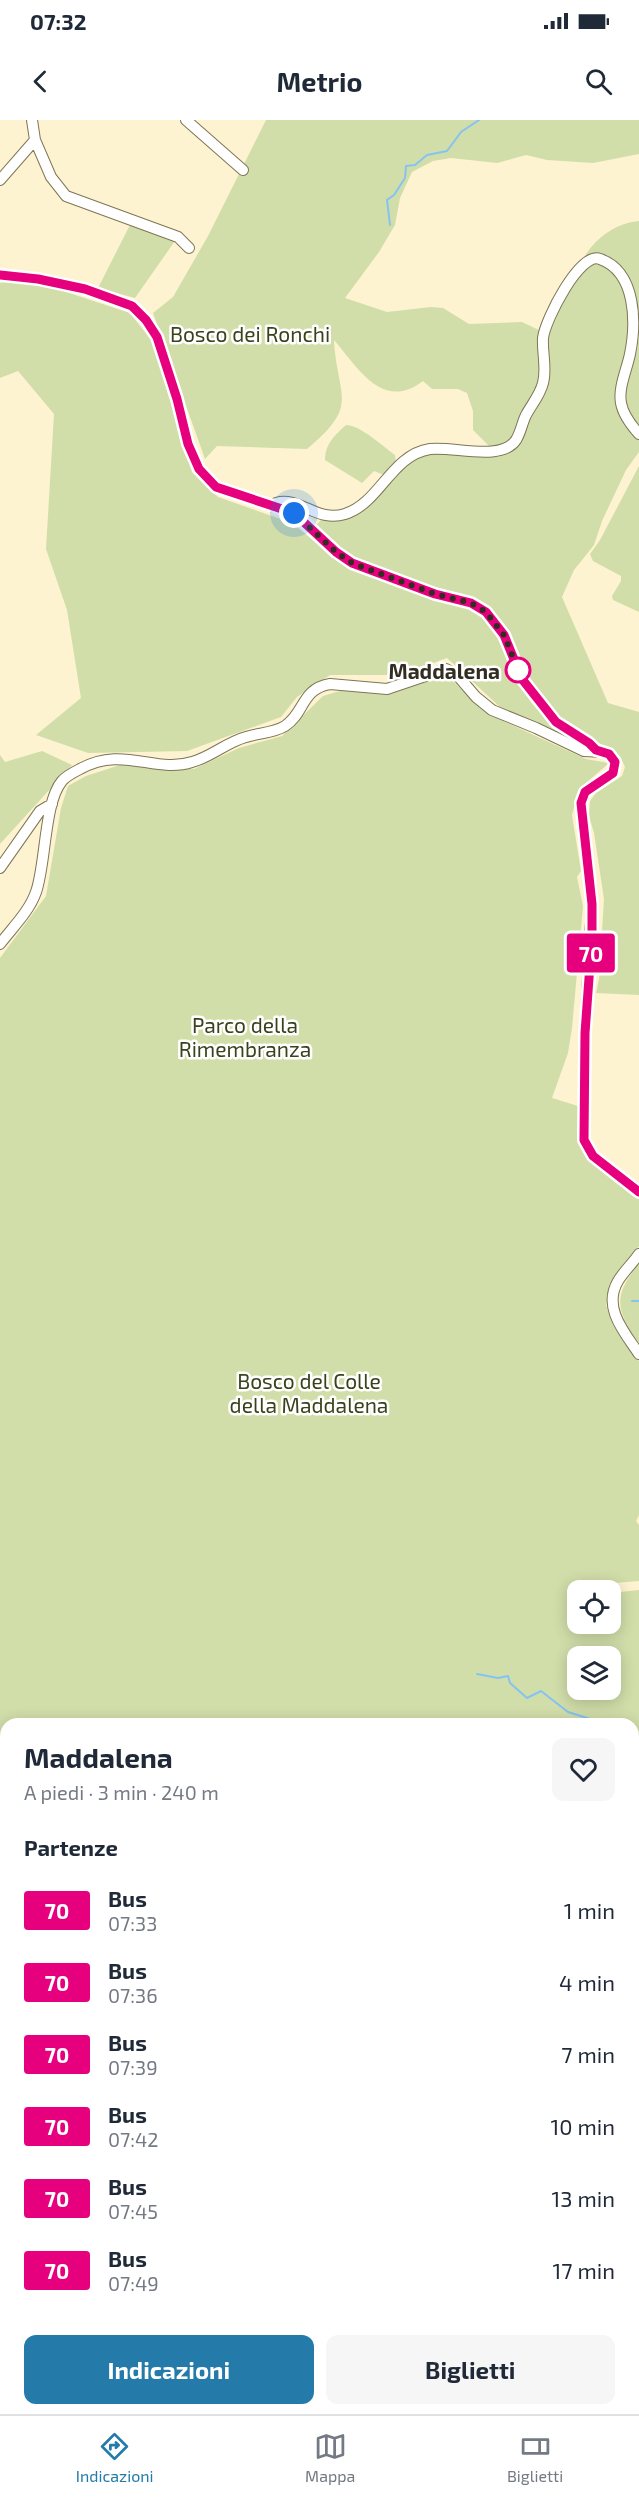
<!DOCTYPE html>
<html lang="it">
<meta charset="utf-8">
<style>
body{margin:0;font-family:"Exo 2",sans-serif;background:#f6f6f7;color:#1f2937;height:100vh;display:flex;flex-direction:column;font-size:22px;white-space:nowrap}
*{box-sizing:border-box;margin:0}
p{font-size:20px;color:#747a83}
.icon{flex:none;width:33px;height:33px;fill:none;stroke:currentColor;stroke-width:2;stroke-linecap:round;stroke-linejoin:round}
.map{position:relative;flex:1;overflow:hidden}
.sheet{position:absolute;left:0px;top:1598px;width:639px;height:698px;display:flex;flex-direction:column;background:#fff;border-radius:18px 18px 0 0;box-shadow:0 3px 15px #0003}
.sheet>*{flex:none}
.badge{padding:0 12px;border-radius:4px;font-size:21px;line-height:39px}
.fabs{position:absolute;left:567px;top:1460px;display:grid;gap:12px}
.fabs a{display:grid;place-items:center;width:54px;height:54px;border-radius:12px;background:#fff;box-shadow:0 3px 15px #0003;font-size:30px}
.you{position:absolute;width:30px;height:30px;margin:-15px;border:4px solid #fff;border-radius:50%;background:#1a73e8;box-shadow:0 0 0 9px #1a73e833}
.map>.badge{position:absolute;translate:-50% -50%;box-shadow:0 0 0 3px #fff}
h2{padding:0 24px;font-size:22px;line-height:54px}
.round{display:grid;place-items:center;flex:none;width:63px;height:63px;border-radius:12px;background:#f6f6f7}
.summary{display:flex;align-items:center;justify-content:space-between;height:102px;padding:0 24px}
h1{font-size:28px;font-weight:700;line-height:45px}
.cta{display:flex;gap:12px;margin-top:auto;padding:12px 24px}
.cta a{flex:1;height:69px;border-radius:12px;background:#247baa;color:#fff;font-size:24px;font-weight:700;line-height:69px;text-align:center}
.cta a+a{background:#f6f6f7;color:#1f2937}
ul{padding:0;list-style:none}
li{display:flex;align-items:center;gap:18px;height:72px;padding:0 24px}
li div{flex:1}
li b{display:block;font-size:22px}
li em{font-style:normal}
li .badge{min-width:66px;font-weight:700;text-align:center}
.status{display:flex;justify-content:space-between;align-items:center;height:42px;padding:0 30px;background:#fff;direction:ltr}
.status svg{height:16px;fill:currentColor}
header{display:flex;justify-content:space-between;align-items:center;height:78px;padding:0 24px;background:#fff;font-size:27px;font-weight:700}
.tabs{display:flex;justify-content:space-around;align-items:center;height:84px;border-top:2px solid #e0e1e3;background:#fff;font-size:16px;color:#747a83}
.tabs a{display:grid;justify-items:center;gap:3px}
.tabs .selected{color:#247baa}
.map>svg:first-child{display:block}
.green{fill:#d1dea9;fill-rule:evenodd}
.lines{fill:none;stroke-linecap:round;stroke-linejoin:round}
.stream{stroke:#86c2f2;stroke-width:2}
.minor-casing{stroke:#7f7556;stroke-width:12}
.minor{stroke:#fff;stroke-width:10}
.line-casing{stroke:#fff;stroke-width:14}
.line{stroke:#e6007e;stroke-width:9}
.walk{stroke:#312d20;stroke-width:6;stroke-dasharray:0 10.8}
.stop-dot{fill:#fff;stroke:#e6007e;stroke-width:3}
.labels{text-anchor:middle;dominant-baseline:central;stroke-width:5;stroke-linejoin:round;paint-order:stroke}
.park-label{font-size:21px;fill:#3a421c;stroke:#fff}
.stop-label{font-size:21px;font-weight:bold;fill:#312d20;stroke:#fff;text-anchor:end}
</style>
<div class="status"><b>07:32</b><svg viewBox="0 0 49 12"><path d="M0 12V9h3v3zM5 12V6h3v6zM10 12V3h3v9zM15 12V0h3v12zM26 1h20v11H26zM47 4h2v5h-2z"/></svg></div>
<header><svg class="icon" aria-label="back" viewBox="0 0 24 24"><path d="M15 5l-7 7 7 7"/></svg>Metrio<svg class="icon" aria-label="search" viewBox="0 0 24 24"><circle cx="10" cy="10" r="6"/><path d="M15 15l6 6"/></svg></header>
<div class="map">
<svg width="639" height="2294" viewBox="0 0 639 2294">
<rect width="100%" height="100%" fill="#fdf3d0"/>
<path class="green" d="M266,0H639V34L593,43L547,40L526,35L497,43L451,38L433,41L412,52L400,78L395,105L379,132L345,178L387,192L431,187L443,188L469,204L522,202L541,211C553,193 568,175 577,156C580,151 580,144 583,139C595,118 616,103 639,101V332L626,350L602,401L594,425L574,450L562,477L608,583L639,592V875L596,873L599,859L604,779L594,713L589,696L590,681L596,673L622,656L625,647L620,636L564,602L528,561L517,538L511,516L491,488L463,474L440,471L351,437L315,406L321,400H335L407,344L419,338L430,334L451,333L500,337L473,310V291L467,273L458,269H432L423,261C383,292 358,248 334,220C337,278 361,284 307,329L217,326L205,339L153,193L173,177L208,116Z
M131,103L177,118L135,178L98,168Z
M8,161L48,166L130,193L152,221L192,352L218,377L292,403L350,450L411,472L462,485L473,491L490,504L530,581L550,603L579,623L500,587L447,538L400,555H330L297,577L281,597L187,631L88,633L36,615L81,578L67,490L46,429L54,294L18,251L0,258V163Z
M346,305C360,305 384,327 395,335L396,343L384,355L374,351L362,363L325,340C325,324 335,315 346,305Z
M639,346V492L613,480L612,476L621,461V456L593,441L590,434L600,420Z
M442,556L452,560L463,571L505,602L586,639L609,643L579,669L572,695L581,751L577,757L583,786L572,908L568,933L552,978L578,986C579,1045 598,1045 639,1079V1126L613,1161L606,1185L613,1205L639,1241V1395L636,1401L639,1405V1461L603,1464L590,1462L595,1470H578V1503H610L611,1473L639,1470V1875L633,1876V1604H6V2289H128C113,2294 23,2294 0,2294V838L46,776L61,688L68,666L86,656L120,645L194,649L239,628L282,616L323,576L343,570L391,574ZM578,1536H610V1569H578Z
M42,631L72,645L0,724V635L5,642Z
M639,1144V1223C615,1190 613,1175 639,1144Z"/>
<g class="lines">
<path class="stream" d="M390,105L387,80L394,75L405,58L406,46L415,45L427,35L447,31L461,12L479,0
M632,1181H639
M477,1554L498,1558L508,1556L510,1563L527,1578L541,1571L568,1592L606,1604
M633,1627L639,1633
M633,1680L639,1678
M633,1689L635,1693L633,1705
M633,1716L639,1743
M494,2289L498,2294"/>
<g class="minor-casing">
<path id="minor" d="M186,0L243,50
M35,20L51,57L66,76L178,117L189,128
M0,60L35,20L32,0
M0,155L38,159L85,169L132,186L146,200L157,217L177,279L188,324L199,349L216,367L294,393L336,431L352,443L435,474L471,483L486,492L504,515L518,550L526,564L556,601L589,623L595,630
M273,387L276,383C300,376 317,403 345,394C380,383 391,335 430,329C454,326 501,342 516,320C521,312 522,303 526,295C532,284 540,275 543,263C547,248 542,233 543,218C545,200 580,131 600,139C637,152 636,204 630,234C627,249 618,268 621,283C623,295 631,305 639,314
M0,748L40,691L52,684
M0,824C12,808 29,792 36,772C46,744 44,682 62,661C66,656 74,652 80,649C123,625 155,654 192,642C211,637 227,622 246,617C258,613 274,613 285,606C305,593 301,569 330,564L387,569L446,549L457,555L476,577L492,590L536,608L584,631L604,632L613,638L615,642L613,653L585,672L581,683L592,784L585,913L584,1020L593,1036L639,1072
M639,1134C633,1143 624,1151 618,1161C602,1188 625,1213 639,1234
M632,2289L639,2293
M130,2294L135,2289"/>
</g>
<use href="#minor" class="minor"/>
</g>
<g class="lines">
<g class="line-casing">
<path id="line" d="M0,155L38,159L85,169L132,186L146,200L157,217L177,279L188,324L199,349L216,367L294,393L336,432L352,443L435,474L471,483L486,492L504,515L522,559L556,602L589,623L596,630L609,634L615,642L613,653L585,672L581,683L592,784V817L585,913L584,1020L593,1036L639,1072"/>
</g>
<use href="#line" class="line"/>
<path class="walk" d="M294,393L336,432L352,443L435,474L471,483L486,492L504,515L518,550"/>
</g>
<circle class="stop-dot" cx="518" cy="550" r="12"/>
<g class="labels">
<g class="park-label">
<text x="250" y="213">Bosco dei Ronchi</text>
<text x="245" y="904">Parco della<tspan x="245" dy="24">Rimembranza</tspan></text>
<text x="309" y="1260">Bosco del Colle<tspan x="309" dy="24">della Maddalena</tspan></text>
</g>
<g class="stop-label">
<text x="500" y="550">Maddalena</text>
</g>
</g>
</svg>
<div class="fabs">
<a><svg class="icon" aria-label="locate" viewBox="0 0 24 24"><circle cx="12" cy="12" r="6"/><path d="M12 2v4M12 18v4M2 12h4M18 12h4"/></svg></a>
<a><svg class="icon" aria-label="layers" viewBox="0 0 24 24"><path d="M12 4l9 5-9 5-9-5zM3 14l9 5 9-5"/></svg></a>
</div>
<div class="you" style="left:294px;top:393px"></div>
<b class="badge" style="left:591px;top:833px;background:#e6007e;color:#fff">70</b>
<section class="sheet">
<div class="summary"><div><h1>Maddalena</h1><p>A piedi · 3 min · 240 m</p></div><a class="round"><svg class="icon" aria-label="heart" viewBox="0 0 24 24"><path d="M12 20l-8-8c-3-5 5-10 8-4 3-6 11-1 8 4z"/></svg></a></div>
<h2>Partenze</h2>
<ul>
<li><span class="badge" style="background:#e6007e;color:#fff">70</span><div><b>Bus</b><p>07:33</p></div><em>1 min</em></li>
<li><span class="badge" style="background:#e6007e;color:#fff">70</span><div><b>Bus</b><p>07:36</p></div><em>4 min</em></li>
<li><span class="badge" style="background:#e6007e;color:#fff">70</span><div><b>Bus</b><p>07:39</p></div><em>7 min</em></li>
<li><span class="badge" style="background:#e6007e;color:#fff">70</span><div><b>Bus</b><p>07:42</p></div><em>10 min</em></li>
<li><span class="badge" style="background:#e6007e;color:#fff">70</span><div><b>Bus</b><p>07:45</p></div><em>13 min</em></li>
<li><span class="badge" style="background:#e6007e;color:#fff">70</span><div><b>Bus</b><p>07:49</p></div><em>17 min</em></li>
</ul>
<div class="cta"><a>Indicazioni</a><a>Biglietti</a></div>
</section>
</div>
<nav class="tabs">
<a class="selected"><svg class="icon" aria-label="directions" viewBox="0 0 24 24"><path d="M12 3l9 9-9 9-9-9zM9 14v-3h6M13 9l2 2-2 2"/></svg>Indicazioni</a>
<a><svg class="icon" aria-label="map" viewBox="0 0 24 24"><path d="M3 6l6-2 6 2 6-2v14l-6 2-6-2-6 2zM9 4v14M15 6v14"/></svg>Mappa</a>
<a><svg class="icon" aria-label="tickets" viewBox="0 0 24 24"><path d="M3 7h18v10H3zM15 7v10"/></svg>Biglietti</a>
</nav>
